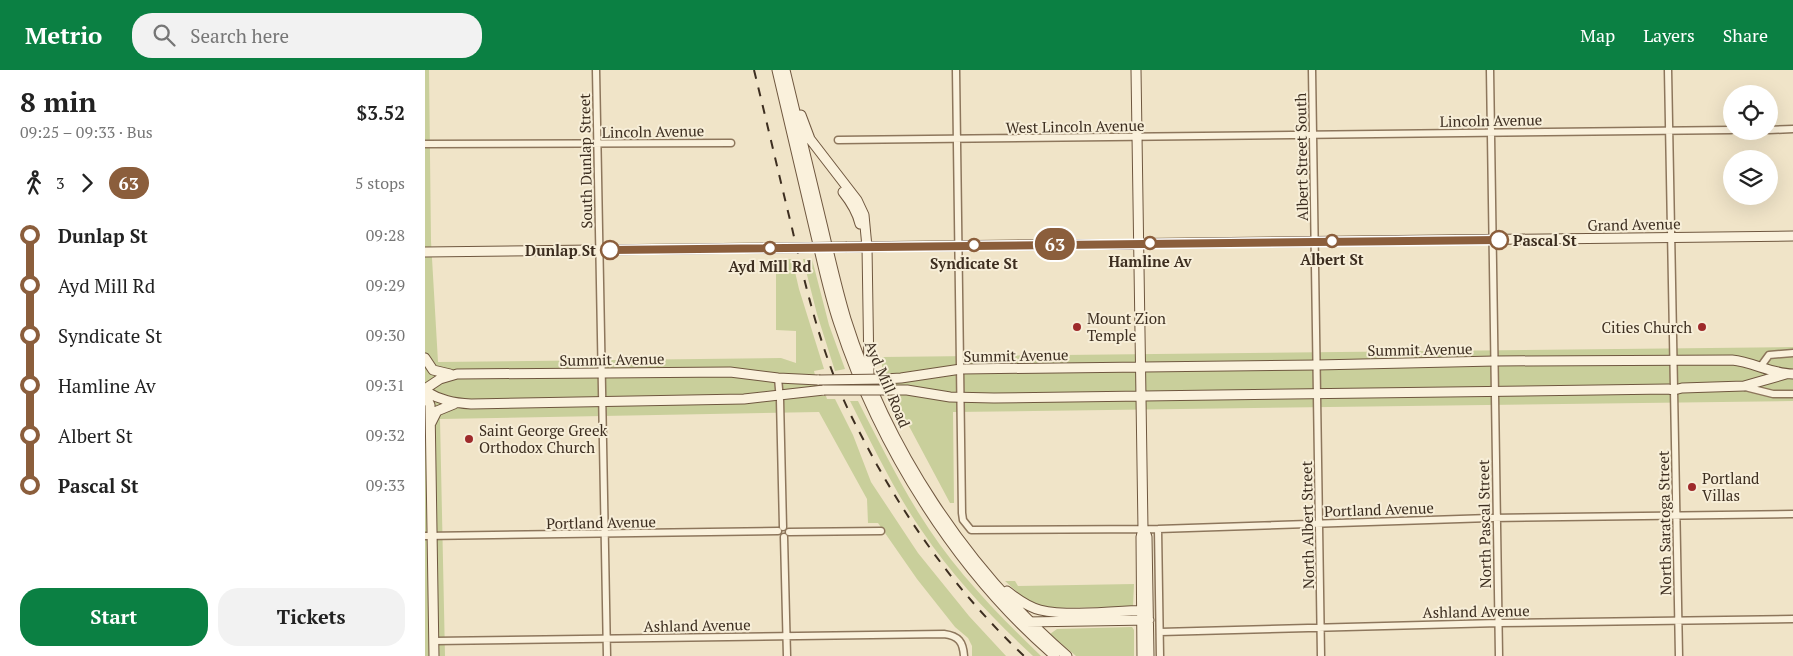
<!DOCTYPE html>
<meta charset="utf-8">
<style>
body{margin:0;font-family:"PT Serif",serif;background:#f2f2f2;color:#222;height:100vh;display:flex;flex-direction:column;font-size:19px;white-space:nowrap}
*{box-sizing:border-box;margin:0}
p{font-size:16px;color:#767676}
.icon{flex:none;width:28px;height:28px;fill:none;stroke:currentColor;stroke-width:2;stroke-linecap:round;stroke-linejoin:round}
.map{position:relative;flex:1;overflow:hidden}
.details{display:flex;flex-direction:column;background:#fff;width:425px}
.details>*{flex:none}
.badge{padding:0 10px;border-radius:16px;font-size:18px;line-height:32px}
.buttons{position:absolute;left:1298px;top:15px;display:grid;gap:10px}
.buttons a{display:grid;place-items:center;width:55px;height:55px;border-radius:50%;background:#fff;box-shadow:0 5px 20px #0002;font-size:25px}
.map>.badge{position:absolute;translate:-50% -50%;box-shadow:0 0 0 2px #fff}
.legs{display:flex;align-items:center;gap:8px;height:55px;padding:0 20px;font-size:16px}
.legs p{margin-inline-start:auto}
.headline{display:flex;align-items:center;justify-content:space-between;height:85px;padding:0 20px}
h1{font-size:28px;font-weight:700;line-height:38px}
.action{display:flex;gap:10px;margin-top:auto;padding:10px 20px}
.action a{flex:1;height:58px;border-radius:20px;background:#0b8043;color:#fff;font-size:20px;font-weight:700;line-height:58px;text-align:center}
.action a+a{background:#f2f2f2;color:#222}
ul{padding:0 20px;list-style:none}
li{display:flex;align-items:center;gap:18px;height:50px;font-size:19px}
li i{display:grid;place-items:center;width:8px;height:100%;margin:0 6px;background:currentColor}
li i::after{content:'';width:12px;height:12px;margin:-6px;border:4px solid;border-radius:50%;background:#fff}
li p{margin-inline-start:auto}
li:first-child i{background:linear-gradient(#0000 50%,currentColor 0)}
li:last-child i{background:linear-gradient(currentColor 50%,#0000 0)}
header{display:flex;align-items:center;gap:30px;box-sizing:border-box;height:70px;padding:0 25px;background:#0b8043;color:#fff}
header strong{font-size:24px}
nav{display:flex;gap:28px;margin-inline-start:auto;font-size:18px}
.search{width:350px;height:45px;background:#f2f2f2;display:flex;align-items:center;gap:12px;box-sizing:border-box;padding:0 18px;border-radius:20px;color:#767676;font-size:19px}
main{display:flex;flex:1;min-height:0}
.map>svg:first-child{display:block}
.green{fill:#c9cf9b}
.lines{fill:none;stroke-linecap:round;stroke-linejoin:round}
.street-casing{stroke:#8d765c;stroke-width:9}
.secondary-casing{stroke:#6f573f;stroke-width:11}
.street{stroke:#faf1dc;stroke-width:6}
.secondary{stroke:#faf1dc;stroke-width:9}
.rail{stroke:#3d2e20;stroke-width:2;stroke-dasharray:9 9;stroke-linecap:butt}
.secondary-bridge-casing{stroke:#6f573f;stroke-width:11;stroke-linecap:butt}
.secondary-bridge{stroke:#faf1dc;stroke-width:9}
.line-1-casing{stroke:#fff;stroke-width:11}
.line-1{stroke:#8b5e3c;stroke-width:8}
.stop-1-dot{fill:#fff;stroke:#8b5e3c;stroke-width:2.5}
.poi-dot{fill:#9e2a2b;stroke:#f7eed8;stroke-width:2}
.labels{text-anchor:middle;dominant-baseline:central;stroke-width:4;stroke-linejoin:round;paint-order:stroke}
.street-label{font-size:15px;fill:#3d2e20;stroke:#f7eed8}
.stop-label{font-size:15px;font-weight:bold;fill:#3d2e20;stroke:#f7eed8}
.poi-label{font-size:15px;fill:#3d2e20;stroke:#f7eed8;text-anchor:start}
</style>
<header>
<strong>Metrio</strong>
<div class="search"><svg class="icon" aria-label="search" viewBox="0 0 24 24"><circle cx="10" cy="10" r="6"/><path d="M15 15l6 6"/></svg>Search here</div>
<nav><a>Map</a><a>Layers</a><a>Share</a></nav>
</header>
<main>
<section class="details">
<div class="headline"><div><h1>8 min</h1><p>09:25 – 09:33 · Bus</p></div><b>$3.52</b></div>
<div class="legs"><svg class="icon" aria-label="walk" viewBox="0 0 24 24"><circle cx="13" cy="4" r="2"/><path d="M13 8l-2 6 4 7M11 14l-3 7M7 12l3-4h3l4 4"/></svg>3<svg class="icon" aria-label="forward" viewBox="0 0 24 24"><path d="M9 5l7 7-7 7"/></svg><b class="badge" style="background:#8b5e3c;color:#fff">63</b><p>5 stops</p></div>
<ul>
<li><i style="color:#8b5e3c"></i><b>Dunlap St</b><p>09:28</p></li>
<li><i style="color:#8b5e3c"></i><span>Ayd Mill Rd</span><p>09:29</p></li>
<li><i style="color:#8b5e3c"></i><span>Syndicate St</span><p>09:30</p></li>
<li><i style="color:#8b5e3c"></i><span>Hamline Av</span><p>09:31</p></li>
<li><i style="color:#8b5e3c"></i><span>Albert St</span><p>09:32</p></li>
<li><i style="color:#8b5e3c"></i><b>Pascal St</b><p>09:33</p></li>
</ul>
<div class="action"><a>Start</a><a>Tickets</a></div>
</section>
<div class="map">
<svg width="1368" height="586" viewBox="0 0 1368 586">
<rect width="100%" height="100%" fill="#f0e4c8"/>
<path class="green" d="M0,0H4L6,171L13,292L356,288L371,293V261L351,260V189H367L374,219L399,299L389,301L395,326H401L402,329H410L428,365L446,412L493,483L544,546L581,586H547V576L543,568L530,557L492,509L453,453H443L442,429L394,342L15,349L20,586H0Z
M378,189H387L404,255L420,299L410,301L392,244Z
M1368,277V331L528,342L529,433H525L477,343L457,299V287Z
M425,331H433C452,368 471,406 493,442C526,496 570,542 616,586H608C567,548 528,507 497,461C469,421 447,374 425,331Z
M580,511H590L593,516L709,514L708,537L621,538L603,532Z
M707,557L709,560V586H651L625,564L632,559Z"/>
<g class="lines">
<g class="street-casing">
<path id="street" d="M171,0L182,586
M531,0L537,443L538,450L546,460L733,459L1065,448L1368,444
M887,0L896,586
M1065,0L1074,586
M1243,0L1254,586
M1344,60L1368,59
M413,70L1306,60
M0,74L306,73
M1336,296L1344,285L1368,283
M353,308L355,330L358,457
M1320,317L1348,324H1368
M733,459L735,586
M364,462L456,461
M0,466L353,461
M359,467L362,586
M735,562L1074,553L1368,549
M9,571L519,564C534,566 538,572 539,586"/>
</g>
<g class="secondary-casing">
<path id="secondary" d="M352,0C365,55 378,111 391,166C398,195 404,225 414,254C454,376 531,501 630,586
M360,0C373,53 385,105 398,158C405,188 412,219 421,249C462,379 540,497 642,586
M711,0L718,459L716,467L717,586
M376,45L385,69L432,130L439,145L442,177L444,303
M418,122C426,132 432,141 435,154
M422,177L1368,166
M0,182L349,178
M0,288L8,300L25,304
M460,309L476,308L536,299L892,295L1070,291L1307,290C1328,292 1347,304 1368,304
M0,319L15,309L32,304L305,302L353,308L394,310
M464,320H482L525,327L569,328L1243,319L1249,320L1257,318L1319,316L1361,304
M0,321C15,330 28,333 46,334L319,329L399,320
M0,324L5,335L9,586
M6,353L12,341L29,334
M719,459L722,467L724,586
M582,521C592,529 603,537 615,540C644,547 693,541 723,540
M601,552L724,550"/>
</g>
<use href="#street" class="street"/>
<use href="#secondary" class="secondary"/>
<path class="rail" d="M329,0C342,53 354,105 367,158C379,210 392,264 412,314C423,342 438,369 452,395C492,466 540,530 599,586"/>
<g class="secondary-bridge-casing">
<path id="secondary-bridge" d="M349,178L422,177
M394,310L460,309
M399,320H464"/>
</g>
<use href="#secondary-bridge" class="secondary-bridge"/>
</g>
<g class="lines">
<g class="line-1-casing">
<path id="line-1" d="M185,180L1074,170"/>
</g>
<use href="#line-1" class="line-1"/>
</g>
<g class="stop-1-dot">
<circle cx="1074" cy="170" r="9"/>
<circle cx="907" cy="171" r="6"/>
<circle cx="725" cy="173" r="6"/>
<circle cx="549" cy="175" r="6"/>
<circle cx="345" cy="178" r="6"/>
<circle cx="185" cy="180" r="9"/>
</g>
<g class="poi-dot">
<circle cx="652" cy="257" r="5"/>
<circle cx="1277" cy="257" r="5"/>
<circle cx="44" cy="369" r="5"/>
<circle cx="1267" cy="417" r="5"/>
</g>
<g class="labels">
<g class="street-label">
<text transform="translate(1066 50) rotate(-1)">Lincoln Avenue</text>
<text transform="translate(650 56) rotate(-1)">West Lincoln Avenue</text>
<text transform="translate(228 61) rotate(-1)">Lincoln Avenue</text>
<text transform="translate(876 87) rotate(-91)">Albert Street South</text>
<text transform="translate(160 91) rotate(-91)">South Dunlap Street</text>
<text transform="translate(1209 154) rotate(-1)">Grand Avenue</text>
<text transform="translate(995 279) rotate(-1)">Summit Avenue</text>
<text transform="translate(591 285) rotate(-1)">Summit Avenue</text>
<text transform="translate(187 289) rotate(-1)">Summit Avenue</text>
<text transform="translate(463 314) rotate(67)">Ayd Mill Road</text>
<text transform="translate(954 439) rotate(-2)">Portland Avenue</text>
<text transform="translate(176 452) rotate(-1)">Portland Avenue</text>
<text transform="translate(1239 453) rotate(-91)">North Saratoga Street</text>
<text transform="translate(1059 454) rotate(-91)">North Pascal Street</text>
<text transform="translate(882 455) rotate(-91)">North Albert Street</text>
<text transform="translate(1051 541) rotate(-1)">Ashland Avenue</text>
<text transform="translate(272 555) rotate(-1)">Ashland Avenue</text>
</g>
<g class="stop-label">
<text x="1088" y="170" text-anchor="start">Pascal St</text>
<text x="171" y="180" text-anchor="end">Dunlap St</text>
<text x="907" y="189">Albert St</text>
<text x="725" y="191">Hamline Av</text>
<text x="549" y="193">Syndicate St</text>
<text x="345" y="196">Ayd Mill Rd</text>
</g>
<g class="poi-label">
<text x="662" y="248">Mount Zion<tspan x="662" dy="17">Temple</tspan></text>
<text x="1267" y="257" text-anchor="end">Cities Church</text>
<text x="54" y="360">Saint George Greek<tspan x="54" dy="17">Orthodox Church</tspan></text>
<text x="1277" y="408">Portland<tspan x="1277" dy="17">Villas</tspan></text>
</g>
</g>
</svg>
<div class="buttons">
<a><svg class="icon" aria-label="locate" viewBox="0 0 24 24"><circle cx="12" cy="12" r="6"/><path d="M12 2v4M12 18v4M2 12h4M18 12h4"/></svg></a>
<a><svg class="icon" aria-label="layers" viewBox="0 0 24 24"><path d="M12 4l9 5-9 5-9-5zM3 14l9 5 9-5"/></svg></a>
</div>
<b class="badge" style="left:630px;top:174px;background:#8b5e3c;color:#fff">63</b>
</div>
</main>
